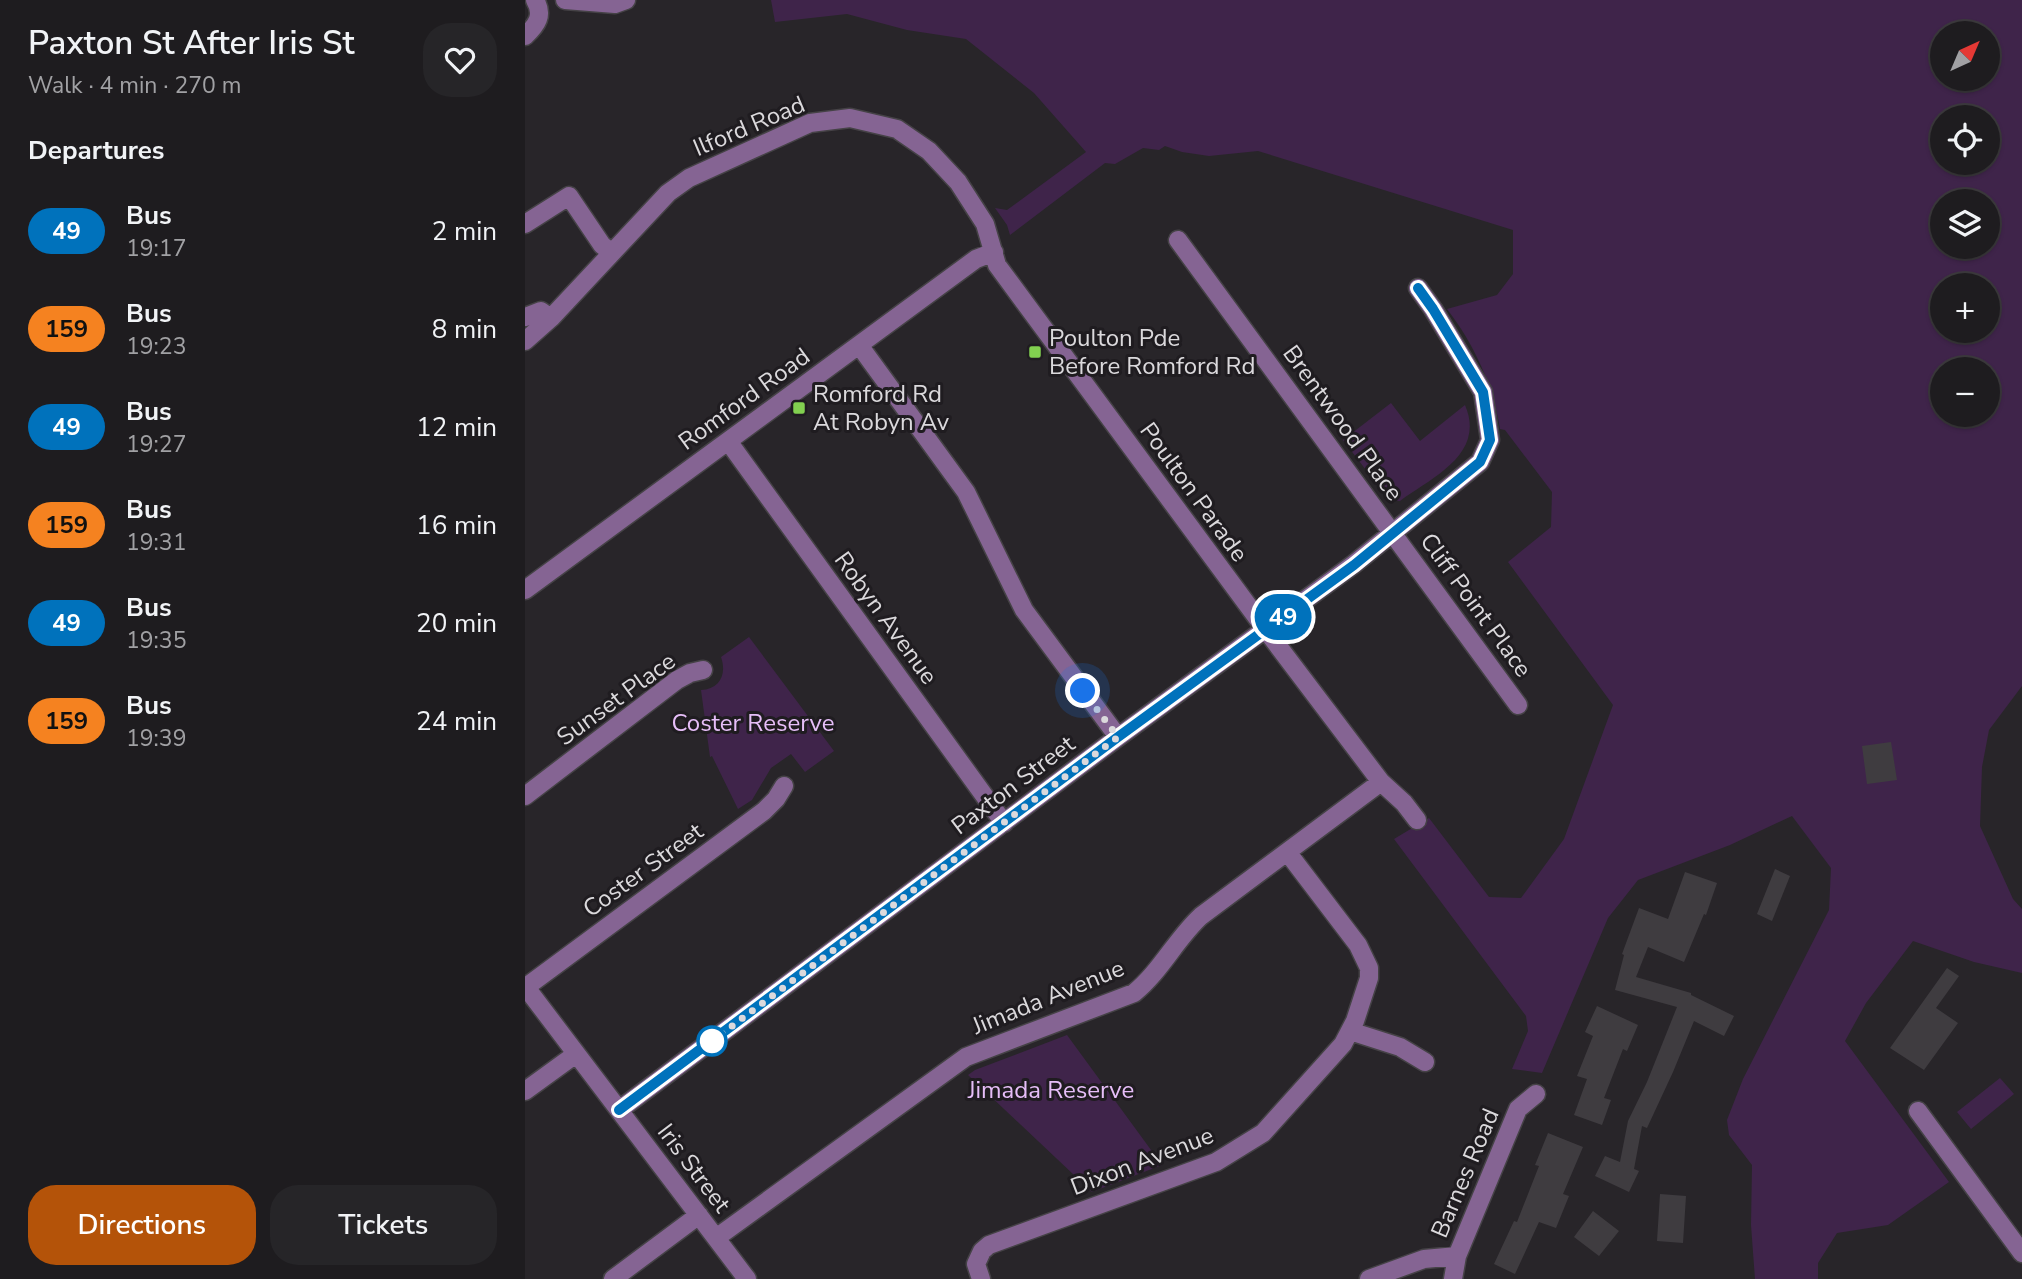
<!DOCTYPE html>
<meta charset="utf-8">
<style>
body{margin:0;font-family:"Nunito Sans",sans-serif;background:#262528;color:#f1f3f6;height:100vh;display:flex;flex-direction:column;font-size:26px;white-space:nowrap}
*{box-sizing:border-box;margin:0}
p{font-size:23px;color:#a1a1a4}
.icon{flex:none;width:38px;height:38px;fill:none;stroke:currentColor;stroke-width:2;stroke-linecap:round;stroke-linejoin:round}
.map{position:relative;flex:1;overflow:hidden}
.sheet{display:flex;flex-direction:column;background:#1e1c1f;width:525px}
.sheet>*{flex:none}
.badge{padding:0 14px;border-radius:23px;font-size:24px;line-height:46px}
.needle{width:46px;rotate:44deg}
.fabs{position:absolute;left:1405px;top:21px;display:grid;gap:14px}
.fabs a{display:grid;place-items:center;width:70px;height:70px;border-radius:50%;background:#1e1c1f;box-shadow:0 2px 5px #0004,0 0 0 2px #3c3a3d;font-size:35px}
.you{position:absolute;width:35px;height:35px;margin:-18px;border:5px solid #fff;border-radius:50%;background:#1a73e8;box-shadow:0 0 0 10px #1a73e833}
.map>.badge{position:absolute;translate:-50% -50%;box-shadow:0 0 0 4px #fff}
h2{padding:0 28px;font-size:26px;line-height:63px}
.round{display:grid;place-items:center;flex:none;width:74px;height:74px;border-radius:28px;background:#262528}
.head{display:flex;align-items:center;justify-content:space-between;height:119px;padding:0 28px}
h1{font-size:33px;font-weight:600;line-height:52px}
.primary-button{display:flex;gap:14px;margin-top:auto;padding:14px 28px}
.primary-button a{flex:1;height:80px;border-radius:28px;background:#b45309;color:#fff;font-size:28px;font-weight:600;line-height:80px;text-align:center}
.primary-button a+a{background:#262528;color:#f1f3f6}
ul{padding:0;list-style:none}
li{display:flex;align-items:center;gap:21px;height:98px;padding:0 28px}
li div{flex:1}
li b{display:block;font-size:26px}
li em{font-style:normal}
li .badge{min-width:77px;font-weight:700;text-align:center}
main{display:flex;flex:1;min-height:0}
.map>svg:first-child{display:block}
.green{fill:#3f244a;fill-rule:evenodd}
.building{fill:#3f3c40}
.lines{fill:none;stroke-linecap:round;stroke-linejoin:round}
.minor-casing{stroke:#454246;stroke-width:21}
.minor{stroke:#856493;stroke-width:18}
.line-casing{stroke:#fff;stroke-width:16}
.line{stroke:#0072bc;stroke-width:10}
.walk{stroke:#dbd9dc;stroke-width:7;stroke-dasharray:0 12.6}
.poi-dot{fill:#82d050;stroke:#1f1c20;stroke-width:2.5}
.stop-dot{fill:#fff;stroke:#0072bc;stroke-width:3.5}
.labels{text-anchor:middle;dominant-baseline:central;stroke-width:6;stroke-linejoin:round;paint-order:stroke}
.street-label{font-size:24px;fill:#dbd9dc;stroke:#1f1c20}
.poi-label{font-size:24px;fill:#dbd9dc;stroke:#1f1c20;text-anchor:start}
.park-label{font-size:24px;fill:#e6bef8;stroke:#1f1c20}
</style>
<main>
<section class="sheet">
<div class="head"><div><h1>Paxton St After Iris St</h1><p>Walk · 4 min · 270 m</p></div><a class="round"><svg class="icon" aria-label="heart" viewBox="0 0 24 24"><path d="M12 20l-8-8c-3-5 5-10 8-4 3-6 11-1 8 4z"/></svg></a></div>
<h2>Departures</h2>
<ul>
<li><span class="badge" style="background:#0072bc;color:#fff">49</span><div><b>Bus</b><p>19:17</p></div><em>2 min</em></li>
<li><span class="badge" style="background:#f58220;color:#111">159</span><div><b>Bus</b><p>19:23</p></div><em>8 min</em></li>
<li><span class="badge" style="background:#0072bc;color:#fff">49</span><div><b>Bus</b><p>19:27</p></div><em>12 min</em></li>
<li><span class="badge" style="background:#f58220;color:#111">159</span><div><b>Bus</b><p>19:31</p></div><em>16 min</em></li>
<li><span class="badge" style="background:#0072bc;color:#fff">49</span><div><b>Bus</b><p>19:35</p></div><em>20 min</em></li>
<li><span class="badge" style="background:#f58220;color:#111">159</span><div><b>Bus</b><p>19:39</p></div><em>24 min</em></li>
</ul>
<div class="primary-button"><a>Directions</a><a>Tickets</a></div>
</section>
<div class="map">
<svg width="1497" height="1279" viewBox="0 0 1497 1279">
<rect width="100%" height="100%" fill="#282529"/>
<path class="green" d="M246,0H1497V686L1464,730L1457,767L1455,826L1488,899L1497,909V973L1449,962L1388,941L1341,1003L1320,1041L1424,1182L1363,1225L1312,1233L1293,1263V1279H1230L1226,1225L1227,1165L1204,1135L1202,1120L1218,1079L1304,910L1306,868L1267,816L1205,845L1113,880L1083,918L1017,1073L987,1069L1003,1031L1001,1016L869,839L904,818L964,897L996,898L1039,839L1088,705L983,562L1026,527L1027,492L980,430L975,429C968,385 949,344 922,309L972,295L988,274V230L733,151L684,156L657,152L640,146L634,150L618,148L590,164L580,163L485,235L482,225L470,208L482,210L561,152L509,93L441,39L382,30L322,14L250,22ZM1418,33H1463V79H1418ZM1418,117H1463V163H1418ZM1418,201H1463V247H1418ZM1418,285H1463V331H1418ZM1418,369H1463V415H1418Z
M866,403L895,441L940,405C961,454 908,477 875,501L864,500L818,440Z
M224,637L309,751L280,772L266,754L246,768L227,800L213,809L187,756L185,757L176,690C195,689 202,674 196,657Z
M542,1035L637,1165L567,1192L443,1075L450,1070Z
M1475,1078L1489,1094L1446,1129L1432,1112Z"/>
<path class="building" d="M1366,742L1372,780L1342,784L1337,746Z
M1250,869L1265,876L1247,921L1232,914Z
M1160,872L1192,883L1181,915L1179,914L1159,962L1123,947L1111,977L1166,993V995L1209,1016L1199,1036L1169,1021L1148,1072L1122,1128L1117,1126L1109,1169L1114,1171L1104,1192L1070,1176L1080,1156L1095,1162L1103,1121L1122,1082L1152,1007L1090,990L1099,955L1097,954L1114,908L1143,919Z
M1422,968L1434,976L1411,1008L1433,1023L1399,1070L1365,1048Z
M1072,1006L1113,1025L1102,1051L1098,1049L1079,1098L1086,1100L1077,1125L1049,1115L1062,1079L1052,1076L1068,1036L1060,1032Z
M1023,1133L1058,1147L1038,1194L1044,1196L1031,1228L1014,1222L990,1274L969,1264L989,1221L992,1222L1014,1166L1010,1165Z
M1135,1194L1161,1196L1158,1243L1132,1241Z
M1068,1211L1094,1231L1074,1256L1049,1237Z"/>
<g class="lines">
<g class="minor-casing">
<path id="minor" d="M40,0L90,4L101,0
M0,36C12,25 19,15 10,0
M0,224L44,196L77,245L87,253
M653,240L993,705
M0,317L16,311L26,318
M0,341L26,318L143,193L164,178L285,123L325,118L372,129L404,151L433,182L460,224L472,265L741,630L856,782L879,803L892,820
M334,345L441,492L499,610L593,737
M203,441L479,823
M0,590L451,259L469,252
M0,796L152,680L165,673L178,670
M0,986L222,1279
M1,987L239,811L251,799L259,786
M825,1031L875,1047L900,1062
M0,1091L51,1054
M94,1110L593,737L829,564L955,462L965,440L958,392L908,309L893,288
M1393,1111L1497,1253
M191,1238L441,1057L609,993C636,971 651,939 676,916L856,782
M88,1279L174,1215
M456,1279L451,1264L457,1251L464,1245L691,1162L738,1133L818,1044L830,1021L844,978V968L833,945L763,853
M844,1279L899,1259L932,1256
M928,1279L932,1256L993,1109L1011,1094"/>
</g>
<use href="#minor" class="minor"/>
</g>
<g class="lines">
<g class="line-casing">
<path id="line" d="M94,1110L593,737L829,565L955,462L965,440L958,392L908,309L893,288"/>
</g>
<use href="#line" class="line"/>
<path class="walk" d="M187,1041L593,737L558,691"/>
</g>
<g class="poi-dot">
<rect x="503" y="345" width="14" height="14" rx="3.5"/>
<rect x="267" y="401" width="14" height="14" rx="3.5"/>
</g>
<circle class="stop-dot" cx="187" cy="1041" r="14"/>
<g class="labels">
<g class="street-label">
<text transform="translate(224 126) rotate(-23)">Ilford Road</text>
<text transform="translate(219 399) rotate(-36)">Romford Road</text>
<text transform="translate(818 423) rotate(54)">Brentwood Place</text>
<text transform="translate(669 492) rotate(54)">Poulton Parade</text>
<text transform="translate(951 605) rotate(54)">Cliff Point Place</text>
<text transform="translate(361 618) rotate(54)">Robyn Avenue</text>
<text transform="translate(91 699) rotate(-36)">Sunset Place</text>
<text transform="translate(488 785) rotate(-37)">Paxton Street</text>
<text transform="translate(118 870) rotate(-36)">Coster Street</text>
<text transform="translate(523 997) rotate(-22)">Jimada Avenue</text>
<text transform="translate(617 1161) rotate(-21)">Dixon Avenue</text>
<text transform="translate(169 1168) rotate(53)">Iris Street</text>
<text transform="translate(940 1173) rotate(-67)">Barnes Road</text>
</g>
<g class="poi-label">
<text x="524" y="338">Poulton Pde<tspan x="524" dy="28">Before Romford Rd</tspan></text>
<text x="288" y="394">Romford Rd<tspan x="288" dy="28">At Robyn Av</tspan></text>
</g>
<g class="park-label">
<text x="228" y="723">Coster Reserve</text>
<text x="526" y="1090">Jimada Reserve</text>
</g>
</g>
</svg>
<div class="fabs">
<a><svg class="needle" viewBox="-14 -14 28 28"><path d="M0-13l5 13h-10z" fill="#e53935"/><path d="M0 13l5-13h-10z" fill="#a1a1a4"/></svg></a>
<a><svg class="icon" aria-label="locate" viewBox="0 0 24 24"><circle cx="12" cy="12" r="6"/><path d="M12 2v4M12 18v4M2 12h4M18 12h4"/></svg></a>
<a><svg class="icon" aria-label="layers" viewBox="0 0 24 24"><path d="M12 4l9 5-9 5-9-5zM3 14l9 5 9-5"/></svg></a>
<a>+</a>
<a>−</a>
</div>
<div class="you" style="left:558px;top:691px"></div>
<b class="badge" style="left:758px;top:617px;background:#0072bc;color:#fff">49</b>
</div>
</main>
